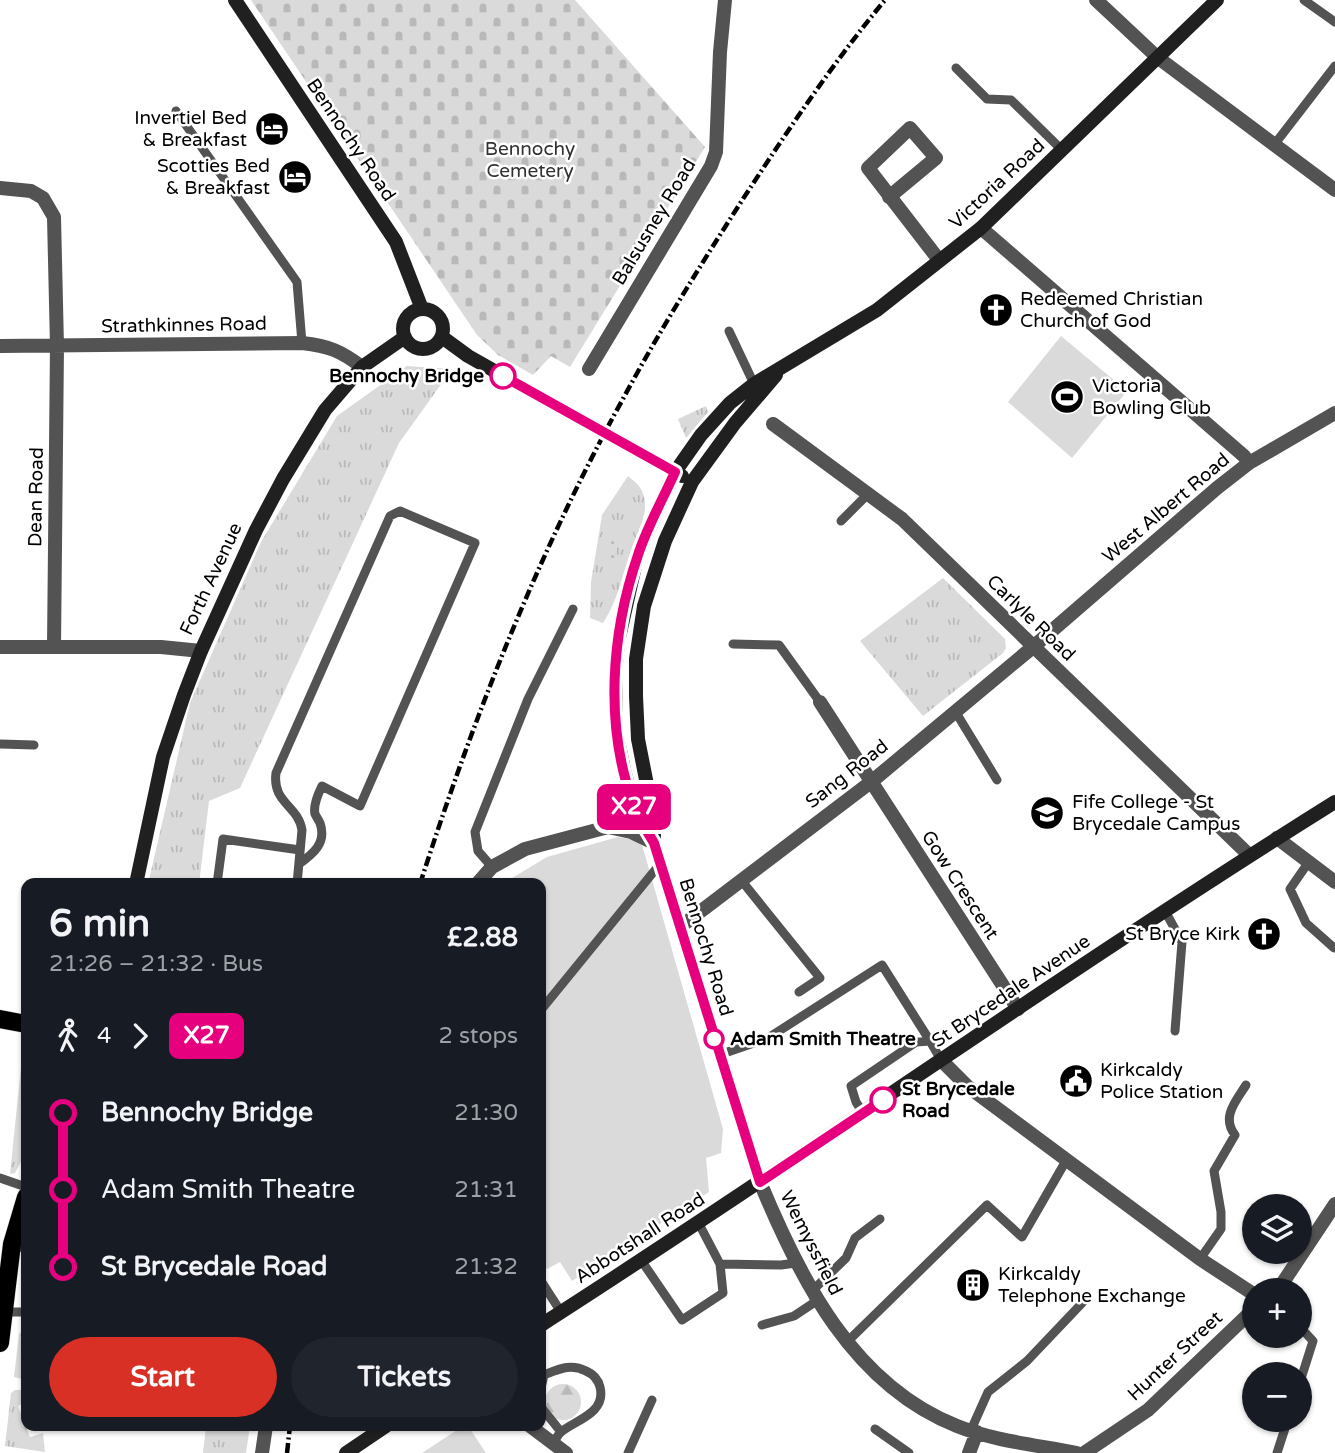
<!DOCTYPE html>
<meta charset="utf-8">
<style>
body{margin:0;font-family:"Varela Round",sans-serif;background:#20242c;color:#f1f3f6;height:100vh;display:flex;flex-direction:column;font-size:26px;white-space:nowrap}
*{box-sizing:border-box;margin:0}
p{font-size:23px;color:#9ea1a6}
.icon{flex:none;width:38px;height:38px;fill:none;stroke:currentColor;stroke-width:2;stroke-linecap:round;stroke-linejoin:round}
.map{position:relative;flex:1;overflow:hidden}
.side{position:absolute;left:21px;top:878px;width:525px;height:553px;display:flex;flex-direction:column;background:#171b24;border-radius:14px;box-shadow:0 2px 5px #0004}
.side>*{flex:none}
.badge{padding:0 14px;border-radius:10px;font-size:24px;line-height:46px}
.fabs{position:absolute;left:1242px;top:1194px;display:grid;gap:14px}
.fabs a{display:grid;place-items:center;width:70px;height:70px;border-radius:50%;background:#171b24;box-shadow:0 2px 5px #0004;font-size:35px}
.map>.badge{position:absolute;translate:-50% -50%;box-shadow:0 0 0 4px #fff}
.legs{display:flex;align-items:center;gap:10px;height:77px;padding:0 28px;font-size:23px}
.legs p{margin-inline-start:auto}
.head{display:flex;align-items:center;justify-content:space-between;height:119px;padding:0 28px}
h1{font-size:38px;font-weight:700;line-height:52px}
.primary-button{display:flex;gap:14px;margin-top:auto;padding:14px 28px}
.primary-button a{flex:1;height:80px;border-radius:42px;background:#d93025;color:#fff;font-size:28px;font-weight:700;line-height:80px;text-align:center}
.primary-button a+a{background:#20242c;color:#f1f3f6}
ul{padding:0 28px;list-style:none}
li{display:flex;align-items:center;gap:24px;height:77px;font-size:26px}
li i{display:grid;place-items:center;width:10px;height:100%;margin:0 9px;background:currentColor}
li i::after{content:'';width:18px;height:18px;margin:-9px;border:5px solid;border-radius:50%;background:#171b24}
li p{margin-inline-start:auto}
li:first-child i{background:linear-gradient(#0000 50%,currentColor 0)}
li:last-child i{background:linear-gradient(currentColor 50%,#0000 0)}
.map>svg:first-child{display:block}
.grass{fill:url(#grass-tufts)}
.forest{fill:url(#forest-firs)}
.cemetery{fill:url(#cemetery-stones)}
.park{fill:#dadada}
.garden{fill:url(#garden-dots)}
.lines{fill:none;stroke-linecap:round;stroke-linejoin:round}
.primary-casing{stroke:#dbdbdb;stroke-width:19}
.lane{stroke:#535353;stroke-width:9}
.street{stroke:#535353;stroke-width:14}
.secondary{stroke:#202020;stroke-width:14}
.primary{stroke:#000;stroke-width:18}
.rail{stroke:#000;stroke-width:4.5;stroke-dasharray:10 3.5 2 3.5;stroke-linecap:butt}
.line-1-casing{stroke:#fff;stroke-width:16}
.line-1{stroke:#e6007e;stroke-width:10}
.stop-1-dot{fill:#fff;stroke:#e6007e;stroke-width:3.5}
.labels{text-anchor:middle;dominant-baseline:central;stroke-width:5;stroke-linejoin:round;paint-order:stroke}
.poi-label{font-size:19px;fill:#000;stroke:#fff;text-anchor:start}
.street-label{font-size:19px;fill:#000;stroke:#fff}
.park-label{font-size:19px;fill:#313131;stroke:#fff}
.stop-label{font-size:19px;font-weight:bold;fill:#000;stroke:#fff;text-anchor:start}
</style>
<div class="map">
<svg width="1335" height="1453" viewBox="0 0 1335 1453">
<defs>
<pattern id="grass-tufts" width="24" height="20" patternUnits="userSpaceOnUse" patternTransform="scale(1.75)"><rect width="24" height="20" fill="#dadada"/><path d="M3 7l-1-3M5 7V3M7 7l1-3M15 17l-1-3M17 17v-4M19 17l1-3" fill="none" stroke="#b9b9b9"/></pattern>
<pattern id="forest-firs" width="22" height="20" patternUnits="userSpaceOnUse" patternTransform="scale(1.75)"><rect width="22" height="20" fill="#dadada"/><path d="M5 1l3.5 6h-7zM16 11l3.5 6h-7z" fill="#b9b9b9"/></pattern>
<pattern id="cemetery-stones" width="16" height="16" patternUnits="userSpaceOnUse" patternTransform="scale(1.75)"><rect width="16" height="16" fill="#dadada"/><path d="M2 7V4a2 2 0 0 1 4 0v3zM10 15v-3a2 2 0 0 1 4 0v3z" fill="#b9b9b9"/></pattern>
<pattern id="garden-dots" width="8" height="8" patternUnits="userSpaceOnUse" patternTransform="scale(1.75)"><rect width="8" height="8" fill="#dadada"/><path d="M2 2h.1M6 6h.1" fill="none" stroke="#b9b9b9" stroke-width="1.8" stroke-linecap="round"/></pattern>
</defs>
<rect width="100%" height="100%" fill="#fff"/>
<path class="grass" d="M407,366L452,369L399,443L240,788L209,801L199,884H148L190,703L261,542L337,416Z
M706,406L708,412L686,438L678,419Z
M628,476C638,484 644,489 645,503C646,519 636,535 631,551C622,576 618,600 603,623L590,618L591,582L602,515Z
M943,578L1005,639L1006,648L1003,653L923,716L860,641Z
M22,1058L26,1062V1152L15,1173L10,1174Z
M26,1327V1380L14,1377L19,1334Z
M15,1390H26V1402L18,1406L30,1437L43,1433L45,1452L5,1446L11,1393Z
M200,1426H250L246,1453H203L206,1427Z"/>
<path class="forest" d="M545 1402a18 18 0 1 1 36 0a18 18 0 1 1-36 0Z"/>
<path class="cemetery" d="M251,0H575L705,147L570,367L551,356L533,375L498,355L477,335Z"/>
<path class="park" d="M1061,336L1127,391L1072,458L1008,402Z
M618,837L641,841L723,1129L721,1153L706,1158L709,1192L572,1281L560,1262L547,1269L541,1260V1252L543,1250L541,1246V884H502L547,857Z
M463,1426H468L486,1453H422Z"/>
<path class="garden" d="M613,540L617,541V555L612,563L607,559L608,547Z"/>
<g class="lines">
<g class="primary-casing">
<path id="primary" d="M0,1019L26,1024
M0,1343L12,1244L26,1197"/>
</g>
<path class="lane" d="M1304,0L1335,22
M956,68L987,99L1011,100L1062,150
M176,111L297,282L302,343
M1274,145L1335,66
M729,331L754,384
M841,521L868,494
M733,644L779,645L820,702
M955,711L997,780
M0,744L34,745
M1308,863L1290,889L1306,923L1334,948
M492,867L478,851L475,832L528,699L573,609
M741,880L820,978L799,992
M217,884L223,839L300,850
M297,884L302,830C298,805 272,803 276,773L390,516L400,511L475,543L360,806L322,786C318,794 313,805 315,814C316,816 319,821 320,823C327,843 313,854 299,864
M1165,911L1182,942L1175,1031
M541,1010L660,864
M719,1055L768,1038L882,965L930,1041
M863,1113L856,1102L851,1086L916,1042L930,1041L941,1060
M0,1178L26,1187
M698,1222L720,1264
M12,1244L26,1249
M1200,1259L1221,1229V1212L1214,1171L1235,1135C1221,1117 1236,1101 1246,1085
M641,1260L682,1320L723,1293L720,1264L781,1265L796,1263
M541,1281L561,1312
M812,1291L846,1258L855,1238L880,1219
M4,1312H26
M762,1325L794,1316L818,1300
M1300,1327L1313,1341L1300,1382
M848,1341L987,1205L1022,1237L1067,1159
M541,1388L544,1375C559,1369 571,1363 586,1371C593,1374 598,1379 600,1387C607,1415 571,1421 559,1434C557,1437 555,1440 553,1443
M541,1407L561,1432
M875,1429L909,1453
M971,1430L988,1392L1027,1361L1085,1300
M628,1453L652,1400
M1277,1453L1288,1419"/>
<path class="street" d="M1096,0L1157,57L1335,190
M0,188L31,191L43,198L54,217L57,346L54,647
M889,197L936,158L910,128L868,168L939,260
M981,228L1244,456L1249,463
M0,346L302,343C329,346 341,351 362,367
M589,369L711,166L716,152L720,52L725,0
M773,424L902,519L1249,855
M0,647H161L201,651
M820,702L1018,1009
M608,827L631,832L654,843
M1277,838L1335,882
M477,884L492,867L525,849L608,827L634,807
M680,927L871,782L1033,647L1217,488L1249,463L1335,413
M941,1060L967,1086L1200,1259L1255,1295
M760,1182C800,1279 853,1385 957,1426C994,1441 1038,1445 1077,1453
M1278,1290L1335,1204
M530,1426L566,1453
M262,1453L266,1426
M969,1453L977,1432
M1084,1453L1148,1410L1255,1308"/>
<path class="secondary" d="M235,0L396,242L422,309
M403 329a20 20 0 1 1 40 0a20 20 0 1 1-40 0Z
M442,337L468,356L565,411
M631,447L682,476
M654,836L651,805L638,739L636,696V659L644,606L665,541L692,482L735,423L776,375
M136,884L163,757L184,695L201,651L256,530L283,479L325,410L362,367L405,337
M760,1182L654,843L634,807L624,770L616,730L615,674L618,642L638,553L675,472L701,435L730,403L754,384L877,310L981,228L1217,0
M541,1325C808,1154 1066,970 1335,802
M346,1453L386,1426"/>
<use href="#primary" class="primary"/>
<path class="rail" d="M420,884C474,716 539,551 624,397C660,330 700,266 741,202C786,133 832,64 885,0
M287,1453L290,1426"/>
</g>
<g class="lines">
<g class="line-1-casing">
<path id="line-1" d="M503,376L675,472C663,499 647,527 638,555C611,634 604,726 634,806C639,819 647,831 654,843L760,1182L883,1100"/>
</g>
<use href="#line-1" class="line-1"/>
</g>
<defs>
<g id="hotel-disc" transform="scale(1.75)"><circle r="9.5" fill="#000" stroke="#fff"/><path d="M-6-4.5h1.5V1H6V5H4.5V3h-9V5H-6ZM-4 0a1.8 1.8 0 1 1 3.6 0ZM.5 0V-2.5h3Q6-2.5 6 0Z" fill="#fff"/></g>
<g id="church-disc" transform="scale(1.75)"><circle r="9.5" fill="#000" stroke="#fff"/><path d="M-1.2-6h2.4v3.5h3.3v2.4h-3.3V6h-2.4V-.1h-3.3v-2.4h3.3Z" fill="#fff"/></g>
<g id="stadium-disc" transform="scale(1.75)"><circle r="9.5" fill="#000" stroke="#fff"/><path d="M0-5a6.5 5 0 1 0 0 10a6.5 5 0 1 0 0-10ZM-3.5-1.8h7v3.6h-7Z" fill="#fff"/></g>
<g id="university-disc" transform="scale(1.75)"><circle r="9.5" fill="#000" stroke="#fff"/><path d="M0-5L7-2L0 1L-7-2ZM-4 1L0 2.5L4 1V4Q0 6-4 4Z" fill="#fff"/></g>
<g id="civic-disc" transform="scale(1.75)"><circle r="9.5" fill="#000" stroke="#fff"/><path d="M-.6-6.5H3V-4.5H.6V-3L4-1V1h2V6H-6V1h2V-1L-.6-3ZM-1.2 2.5V6h2.4V2.5Z" fill="#fff"/></g>
<g id="building-disc" transform="scale(1.75)"><circle r="9.5" fill="#000" stroke="#fff"/><path d="M-4-6H4V6H1V3H-1V6H-4ZM-2.5-4.3h1.7v1.8h-1.7ZM.8-4.3h1.7v1.8H.8ZM-2.5-1h1.7V.8h-1.7ZM.8-1h1.7V.8H.8Z" fill="#fff"/></g>
</defs>
<g fill-rule="evenodd">
<use href="#hotel-disc" x="272" y="129"/>
<use href="#hotel-disc" x="295" y="177"/>
<use href="#church-disc" x="996" y="310"/>
<use href="#stadium-disc" x="1067" y="397"/>
<use href="#university-disc" x="1047" y="813"/>
<use href="#church-disc" x="1264" y="934"/>
<use href="#civic-disc" x="1076" y="1081"/>
<use href="#building-disc" x="973" y="1285"/>
</g>
<g class="stop-1-dot">
<circle cx="503" cy="376" r="12"/>
<circle cx="714" cy="1039" r="9"/>
<circle cx="883" cy="1100" r="12"/>
</g>
<g class="labels">
<g class="poi-label">
<text x="247" y="118" text-anchor="end">Invertiel Bed<tspan x="247" dy="22">&amp; Breakfast</tspan></text>
<text x="270" y="166" text-anchor="end">Scotties Bed<tspan x="270" dy="22">&amp; Breakfast</tspan></text>
<text x="1020" y="299">Redeemed Christian<tspan x="1020" dy="22">Church of God</tspan></text>
<text x="1092" y="386">Victoria<tspan x="1092" dy="22">Bowling Club</tspan></text>
<text x="1072" y="802">Fife College - St<tspan x="1072" dy="22">Brycedale Campus</tspan></text>
<text x="1240" y="934" text-anchor="end">St Bryce Kirk</text>
<text x="1100" y="1070">Kirkcaldy<tspan x="1100" dy="22">Police Station</tspan></text>
<text x="998" y="1274">Kirkcaldy<tspan x="998" dy="22">Telephone Exchange</tspan></text>
</g>
<g class="street-label">
<text transform="translate(351 140) rotate(56)">Bennochy Road</text>
<text transform="translate(997 184) rotate(-43)">Victoria Road</text>
<text transform="translate(654 222) rotate(-59)">Balsusney Road</text>
<text transform="translate(184 325) rotate(-1)">Strathkinnes Road</text>
<text transform="translate(36 497) rotate(-89)">Dean Road</text>
<text transform="translate(1166 508) rotate(-40)">West Albert Road</text>
<text transform="translate(211 579) rotate(-65)">Forth Avenue</text>
<text transform="translate(1031 618) rotate(44)">Carlyle Road</text>
<text transform="translate(847 774) rotate(-38)">Sang Road</text>
<text transform="translate(960 885) rotate(57)">Gow Crescent</text>
<text transform="translate(706 947) rotate(73)">Bennochy Road</text>
<text transform="translate(1011 991) rotate(-34)">St Brycedale Avenue</text>
<text transform="translate(640 1238) rotate(-33)">Abbotshall Road</text>
<text transform="translate(811 1243) rotate(63)">Wemyssfield</text>
<text transform="translate(1175 1356) rotate(-43)">Hunter Street</text>
</g>
<g class="park-label">
<text x="530" y="149">Bennochy<tspan x="530" dy="22">Cemetery</tspan></text>
</g>
<g class="stop-label">
<text x="484" y="376" text-anchor="end">Bennochy Bridge</text>
<text x="730" y="1039">Adam Smith Theatre</text>
<text x="902" y="1089">St Brycedale<tspan x="902" dy="22">Road</tspan></text>
</g>
</g>
</svg>
<div class="fabs">
<a><svg class="icon" aria-label="layers" viewBox="0 0 24 24"><path d="M12 4l9 5-9 5-9-5zM3 14l9 5 9-5"/></svg></a>
<a>+</a>
<a>−</a>
</div>
<b class="badge" style="left:634px;top:807px;background:#e6007e;color:#fff">X27</b>
<section class="side">
<div class="head"><div><h1>6 min</h1><p>21:26 – 21:32 · Bus</p></div><b>£2.88</b></div>
<div class="legs"><svg class="icon" aria-label="walk" viewBox="0 0 24 24"><circle cx="13" cy="4" r="2"/><path d="M13 8l-2 6 4 7M11 14l-3 7M7 12l3-4h3l4 4"/></svg>4<svg class="icon" aria-label="forward" viewBox="0 0 24 24"><path d="M9 5l7 7-7 7"/></svg><b class="badge" style="background:#e6007e;color:#fff">X27</b><p>2 stops</p></div>
<ul>
<li><i style="color:#e6007e"></i><b>Bennochy Bridge</b><p>21:30</p></li>
<li><i style="color:#e6007e"></i><span>Adam Smith Theatre</span><p>21:31</p></li>
<li><i style="color:#e6007e"></i><b>St Brycedale Road</b><p>21:32</p></li>
</ul>
<div class="primary-button"><a>Start</a><a>Tickets</a></div>
</section>
</div>
